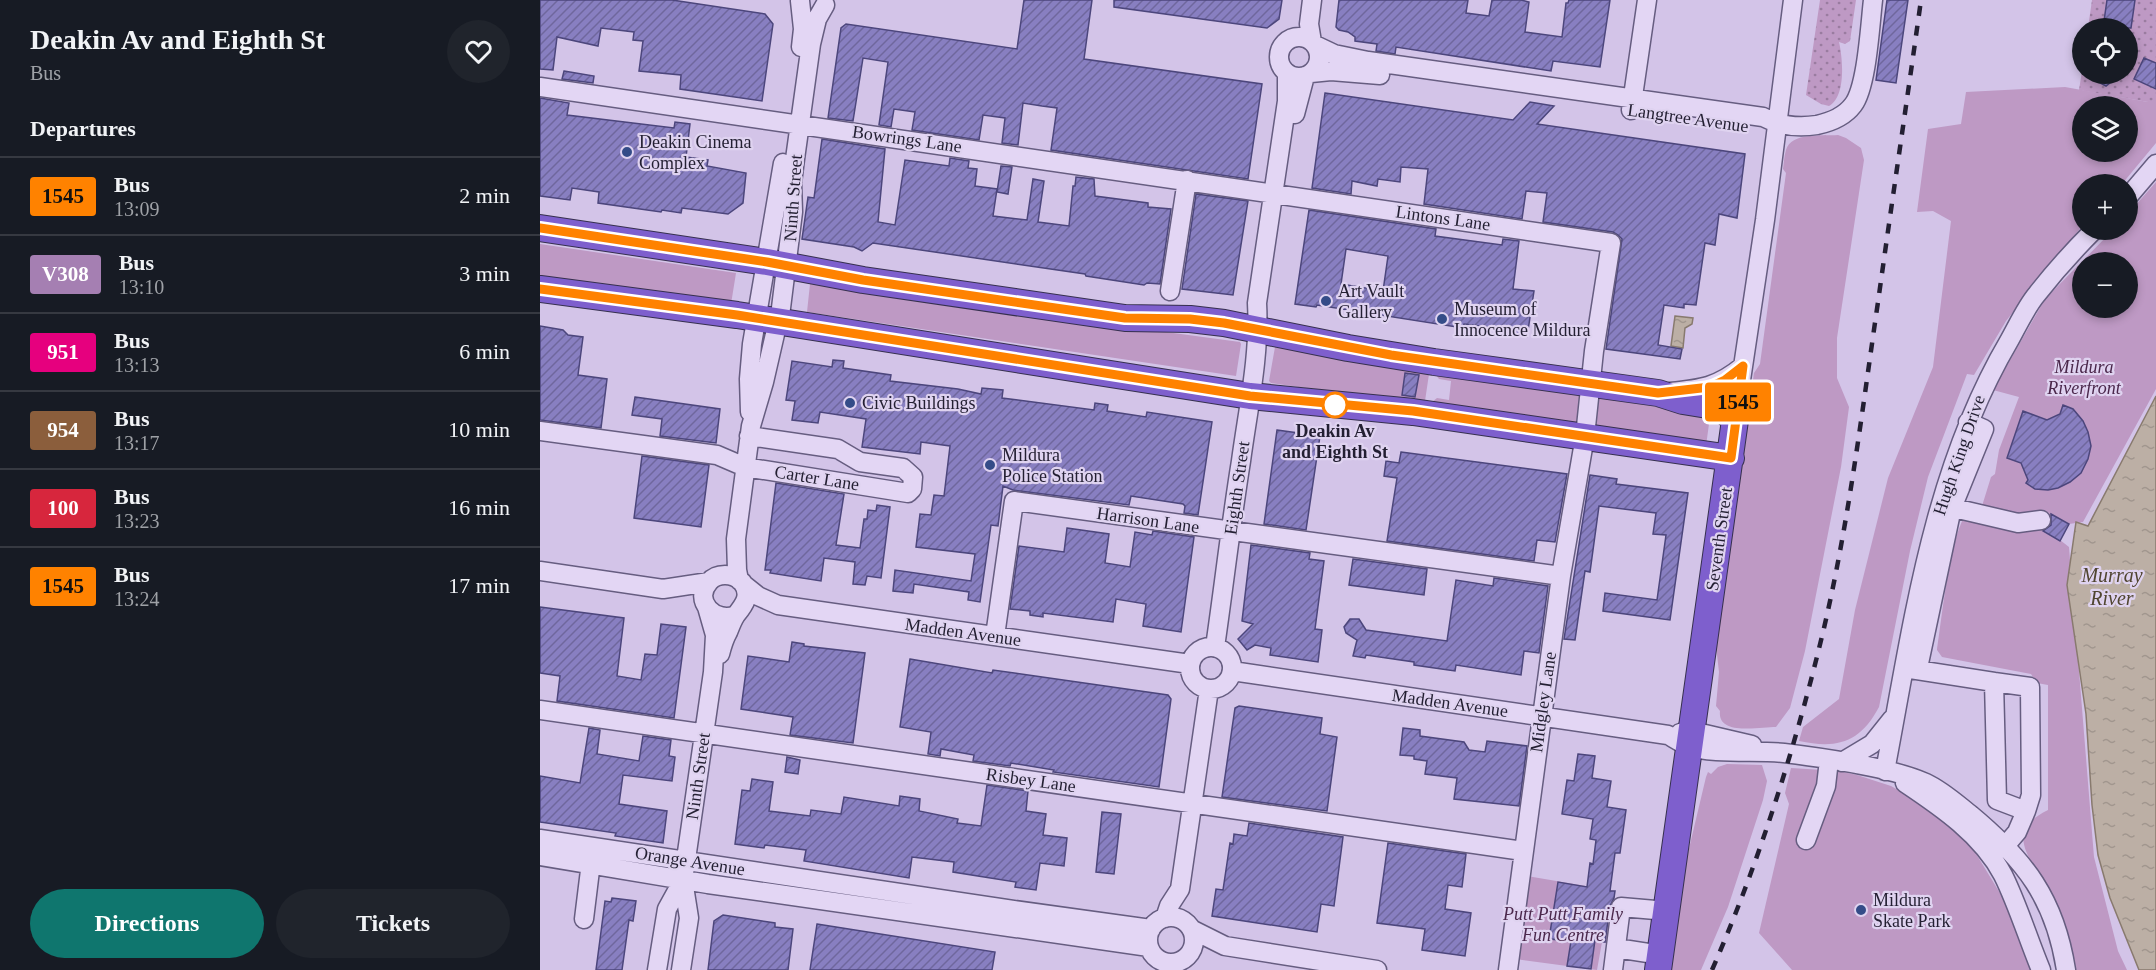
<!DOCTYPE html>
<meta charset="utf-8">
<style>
body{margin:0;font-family:Georgia,serif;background:#20242c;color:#f1f3f6;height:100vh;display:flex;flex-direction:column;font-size:22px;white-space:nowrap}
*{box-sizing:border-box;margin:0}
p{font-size:20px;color:#9ea1a6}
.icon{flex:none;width:33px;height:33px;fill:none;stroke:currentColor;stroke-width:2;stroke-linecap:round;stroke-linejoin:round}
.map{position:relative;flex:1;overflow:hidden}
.details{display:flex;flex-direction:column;background:#171b24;width:540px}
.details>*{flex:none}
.badge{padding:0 12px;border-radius:4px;font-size:21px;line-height:39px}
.tools{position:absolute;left:1532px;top:18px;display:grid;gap:12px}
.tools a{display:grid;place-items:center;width:66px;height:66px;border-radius:50%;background:#171b24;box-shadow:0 3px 9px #0003;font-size:30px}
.map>.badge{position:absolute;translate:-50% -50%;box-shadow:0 0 0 3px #fff}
h2{padding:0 30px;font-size:22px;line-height:54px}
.round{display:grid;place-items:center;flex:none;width:63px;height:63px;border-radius:32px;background:#20242c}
.summary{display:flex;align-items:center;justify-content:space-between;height:102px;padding:0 30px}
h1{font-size:28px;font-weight:800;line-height:45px}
.primary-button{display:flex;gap:12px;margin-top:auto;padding:12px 30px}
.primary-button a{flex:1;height:69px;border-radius:36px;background:#0f766e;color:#fff;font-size:24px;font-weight:800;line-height:69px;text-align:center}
.primary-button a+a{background:#20242c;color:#f1f3f6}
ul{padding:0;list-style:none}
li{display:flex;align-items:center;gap:18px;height:78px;padding:0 30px;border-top:2px solid #363941}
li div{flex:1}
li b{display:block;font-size:22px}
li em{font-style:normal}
li .badge{min-width:66px;font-weight:700;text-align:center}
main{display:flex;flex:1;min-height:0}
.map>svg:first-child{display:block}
.grass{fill:url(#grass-dots)}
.park{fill:#be99c4;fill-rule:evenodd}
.water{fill:url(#water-ripples);stroke:#887a6e;stroke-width:1.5}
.building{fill:url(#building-hatch);stroke:#4c467c;stroke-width:1.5;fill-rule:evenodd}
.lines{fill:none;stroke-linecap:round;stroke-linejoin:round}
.minor-casing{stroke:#665d80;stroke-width:21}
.highway-casing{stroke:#36304e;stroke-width:28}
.minor{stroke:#e3d6f4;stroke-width:18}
.highway{stroke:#7e5fcd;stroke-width:26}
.rail{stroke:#231f32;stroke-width:4.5;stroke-dasharray:10 10;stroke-linecap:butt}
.line-casing{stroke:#fff;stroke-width:14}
.line{stroke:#ff8200;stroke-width:9}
.poi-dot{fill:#344c88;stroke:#dfd3f0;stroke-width:2}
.stop-dot{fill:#fff;stroke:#ff8200;stroke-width:3}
.labels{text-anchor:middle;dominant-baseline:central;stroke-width:4.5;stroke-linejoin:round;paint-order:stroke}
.street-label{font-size:18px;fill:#231f32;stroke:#dfd3f0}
.poi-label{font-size:18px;fill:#231f32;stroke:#dfd3f0;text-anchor:start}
.park-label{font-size:18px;font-style:italic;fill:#4b284c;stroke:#dfd3f0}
.stop-label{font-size:18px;font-weight:bold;fill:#231f32;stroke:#dfd3f0}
.water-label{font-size:20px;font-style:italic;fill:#504530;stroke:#dfd3f0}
</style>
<main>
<section class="details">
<div class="summary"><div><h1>Deakin Av and Eighth St</h1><p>Bus</p></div><a class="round"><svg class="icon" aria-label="heart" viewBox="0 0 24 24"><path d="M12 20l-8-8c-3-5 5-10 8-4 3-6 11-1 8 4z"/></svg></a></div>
<h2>Departures</h2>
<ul>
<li><span class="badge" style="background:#ff8200;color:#111">1545</span><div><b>Bus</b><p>13:09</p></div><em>2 min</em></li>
<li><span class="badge" style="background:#a57fb2;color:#fff">V308</span><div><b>Bus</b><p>13:10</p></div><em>3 min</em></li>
<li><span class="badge" style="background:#e6007e;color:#fff">951</span><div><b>Bus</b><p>13:13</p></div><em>6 min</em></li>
<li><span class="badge" style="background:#8b5e3c;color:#fff">954</span><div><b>Bus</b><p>13:17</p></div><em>10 min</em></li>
<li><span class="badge" style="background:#d7263d;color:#fff">100</span><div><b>Bus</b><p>13:23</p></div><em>16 min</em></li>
<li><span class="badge" style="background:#ff8200;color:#111">1545</span><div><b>Bus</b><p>13:24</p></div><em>17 min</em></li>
</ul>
<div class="primary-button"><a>Directions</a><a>Tickets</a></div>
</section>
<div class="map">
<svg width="1616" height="970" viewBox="0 0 1616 970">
<defs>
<pattern id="grass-dots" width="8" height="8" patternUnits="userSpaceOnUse" patternTransform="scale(1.5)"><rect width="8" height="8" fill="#be99c4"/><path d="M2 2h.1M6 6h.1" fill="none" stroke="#9a7ca0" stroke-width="1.8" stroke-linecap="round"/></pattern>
<pattern id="water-ripples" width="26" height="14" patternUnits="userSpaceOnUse" patternTransform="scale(1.5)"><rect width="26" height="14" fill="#bcafa5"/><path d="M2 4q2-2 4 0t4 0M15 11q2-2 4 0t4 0" fill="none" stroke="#a1968e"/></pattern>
<pattern id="building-hatch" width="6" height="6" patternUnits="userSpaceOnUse" patternTransform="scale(1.5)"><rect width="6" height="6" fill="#887fc1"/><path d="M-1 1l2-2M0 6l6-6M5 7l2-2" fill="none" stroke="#6f679d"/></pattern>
</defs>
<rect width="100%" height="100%" fill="#d3c4e8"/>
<path class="grass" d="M1280,0H1316L1310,41L1305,44L1299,42C1303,59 1306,97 1289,106L1281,104L1266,95Z
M1552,0H1616V102H1608L1539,90L1542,71V74H1587V28H1548Z"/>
<path class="park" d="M1525,87L1608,102H1616V143L1582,184H1542V226L1466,321L1434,375L1427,374L1388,477L1370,551L1339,707C1320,743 1297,749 1259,741L1263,727L1299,699L1315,610L1348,478L1393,367L1411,221L1393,211L1377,212L1388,129L1421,124L1426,92ZM1542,106H1587V152H1542Z
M1298,135L1306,138L1321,148L1324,160L1297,338V378L1309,407L1301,467L1265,651L1250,708L1236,727C1220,727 1177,736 1180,711L1176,706L1179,672L1176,646L1214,373L1220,364L1246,173L1243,169C1244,163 1244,156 1246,150C1251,132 1283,136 1298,135Z
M1616,182V389L1543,522L1529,524L1520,540L1529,547L1554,857L1578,951L1587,970H1533C1528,947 1526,923 1516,902C1502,868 1455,836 1508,810V685L1497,683L1491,674L1402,657L1397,650C1401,625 1411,525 1429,511C1432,509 1439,508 1442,506L1451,477L1455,474L1459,450L1479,397L1453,390L1505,299L1573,230H1587V215ZM1542,262H1587V308H1542Z
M0,244L196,273L191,304L0,276Z
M270,284L700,342L701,344L696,376L267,312Z
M735,347L1040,390L1042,391L1040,425L986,420L731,383L729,381ZM889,374L896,375L899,379L911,381L909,400L897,398L892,402L885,401Z
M1056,396L1171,409L1166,446L1055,429Z
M1187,764L1222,765L1227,781L1223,800L1188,907L1161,970H1131L1147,857L1166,777L1168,772L1171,774L1178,767Z
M1251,768L1299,771L1317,775L1351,786L1381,803L1417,832L1435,852L1466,903L1491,970H1252L1219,933L1249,804L1245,793Z
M987,876L1075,891L1069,943L1062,942L1057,970L975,959Z"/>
<path class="water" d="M1135,316L1153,318L1152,324L1145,328L1143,348L1131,346Z
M1616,396V970H1599L1570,898L1558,855L1552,805L1546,714L1527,585L1536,522L1548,526Z"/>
<path class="building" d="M0,0H132L225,14L233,24L222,101L140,89L141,75L99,71L103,41L93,40L94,32L61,28L58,46L17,37L13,70L0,69Z
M484,0H552L544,59L722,84L708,179L511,150L517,108L502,106L483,103L478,145L462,143L465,118L443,115L439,140L372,130L375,112L354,109L351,127L339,125L348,62L323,58L313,121L288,118L301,28L306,24L477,49Z
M574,0H742L739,19L727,28L574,7Z
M799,0H928L926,13L949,16L952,0H981L989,2L985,32L1022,37L1026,3H1028L1029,0H1070L1060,67L1013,61L1011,71L856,47L855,54L836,51L837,44L815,41V37L808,32L799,30L796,27Z
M1347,0H1368L1356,83L1336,80Z
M1567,0H1595L1591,28H1563Z
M1604,58L1616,63V89L1594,79Z
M24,71L54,76L53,83L22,79Z
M1552,74H1581L1566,86L1560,83Z
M785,93L973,120L990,102L1014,106L997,124L1205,154L1197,218L1179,214L1175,245L1165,243L1156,305L1144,304V308L1124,305L1118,345L1142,349L1140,359L1066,349L1082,239L1078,235L1073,232L1003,222L1007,193L986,191L982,219L884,204L888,169L861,167L860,182L838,179L837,186L812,181L811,194L772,188Z
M0,98L29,103L27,115L134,128L135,122L150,124L146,157L168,160L167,166L206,173L203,203L188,214L142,208L141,213L122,210L121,212L58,203L59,192L32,188L30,200L0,196Z
M282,139L345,149L338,222L355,225L365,160L409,166L410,158L429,161L428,168L437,169L435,186L457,189L453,216L487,220L493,179L504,181L498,222L529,226L533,186H535L536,177L554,179L555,196L608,203V207L631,209L620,284L607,283L604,285L546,276L545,274L333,243L322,251L314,247L262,239L268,197L274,198Z
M461,166L472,167L468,194L457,192Z
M656,194L708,201L693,295L642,289Z
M769,210L896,229L895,236L962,245L963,239L979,241L973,289L994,291L987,337L966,334L967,330L949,327L924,324L923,328L777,305L776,307L755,304ZM806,249L848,256L843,291L801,284Z
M0,326L23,330L28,335L43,337L38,375L67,379L61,428L0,420Z
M293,360L304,361L303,368L351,375L350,381L418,389L441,394L442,388L463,390L462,398L554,410L555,403L568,405L567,411L606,417L607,412L672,422L658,515L644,513L645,506L643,504L591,496L589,505L473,490L463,486L458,526L451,525L440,602L428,600L429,592L374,584L373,593L353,591L355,570L431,581L435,554L376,547L380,514L391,515L394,495L404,496L410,446L381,442L380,454L322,447L326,419L280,412L278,423L252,420L255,401L246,400L252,361L292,367Z
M865,373L879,375L875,397L862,395Z
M95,397L180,409L176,443L120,436L122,419L92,415Z
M1523,405L1533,409L1543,421L1548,432L1551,446L1548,459L1541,473L1530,482L1518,488L1508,490L1495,489L1486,483L1488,480L1481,463L1467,458L1483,411L1507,420L1520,414Z
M737,430L780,436L766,530L724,524Z
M861,452L1027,474L1015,542L997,540L994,561L847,541L857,478L844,476L846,461L859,463Z
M102,456L169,465L161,527L94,518Z
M1050,475L1077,479L1076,484L1148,493L1130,620L1063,611L1065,593L1117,600L1126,535L1113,534L1116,513L1059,506L1050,572L1045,571L1035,640L1024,639Z
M236,483L304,494L296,545L320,548L324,519H327L328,510L336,511L337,505L350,507L341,578L327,576L325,585L313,584L315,562L284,558L281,581L230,573L231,570H225Z
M1511,514L1529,524L1520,541L1503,531L1511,525Z
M527,528L569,534L565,563L590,567L595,532L612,535L613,531L654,537L641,632L603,626L606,604L576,599L573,622L503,613V617L490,615V611L470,609L479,546L524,552Z
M711,545L770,553L769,559L784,561L775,629L782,630L778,662L730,655L731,648L715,645L707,650L698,639L713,624L702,621Z
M813,559L887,569L884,595L809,585Z
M954,578L1008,586L999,653L984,651L981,675L916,665L915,671L874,665V662L826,655L825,658L813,656L817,640L806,633L804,627L810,619H819L826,630L907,641L916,580L953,586Z
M0,607L84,618L77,676L101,680L105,654L117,655L121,624L146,627L134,718L17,701L20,676L0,673Z
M252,642L264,644V646L325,653L313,743L250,735L253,717L201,709L208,656L249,662Z
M370,659L452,673L453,670L628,695L631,699L619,787L513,772L514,770L471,763L470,766L433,761L434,755L401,749L400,756L388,754L391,732L360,727Z
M699,706L782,718L780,734L797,737L787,811L682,797L695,708Z
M49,728L60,730L57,754L99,761L103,736L131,740L129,756L135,757L132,781L83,775L79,804L127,811L123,843L75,836L76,833L0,822V776L40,783Z
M863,728L880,730V736L924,742L929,750L945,752L947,741L987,746L979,806L914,799L917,778L885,774L887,761L874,759V756L860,755Z
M1038,754L1055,756L1052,778L1071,781L1067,807L1086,810L1080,853H1075L1070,891H1075L1074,898L1070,906L1065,942L1055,940L1051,969L1027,966L1031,941L1009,939L1018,882L1047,887L1050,863L1053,864L1056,840L1050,839L1053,819L1022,814L1027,780L1034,781Z
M247,757L260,760L258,774L245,772Z
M212,779L233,782L229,811L270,816L271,810L301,814L304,797L359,806L360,796L380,799L379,811L418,819L417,823L441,826L447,785L488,791L486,811L506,814L503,835L527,838L524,866L500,863L496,890L475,887L476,882L413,872L414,862L372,857L369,878L264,861L266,850L225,845L224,848L195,844L202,790L210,791Z
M562,812L581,814L574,874L556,872Z
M709,823L803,837L794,906L781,904L777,932L672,916L676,889L683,890L690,843L693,844L694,834L707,836Z
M848,843L926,854L922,887L908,885L905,909L931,913L925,956L882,950L885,929L837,923Z
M72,898L96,901L93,921L89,920L82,970H56L65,901L71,902Z
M183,915L235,923V927L253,929L248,970H168L174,921Z
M277,924L455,952L452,970H270Z"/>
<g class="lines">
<g class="minor-casing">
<path id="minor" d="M260,1L263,29L261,47
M739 57a20 20 0 1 1 40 0a20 20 0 1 1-40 0Z
M772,42L769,24L772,0
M775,45L794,54L828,61L1223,117C1240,126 1258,128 1277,125C1291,122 1304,117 1313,105C1327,87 1330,25 1333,0
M771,73L791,71L840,75
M0,87L1071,243L1054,351L1045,436L1021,576L968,970
M1091,110L1107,0
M755,114L765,76
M1587,198L1616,164
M630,291L647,180
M1130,392C1161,389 1178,387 1203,366
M210,412L209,379L212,344L243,163
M1195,420L1225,220L1253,0
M0,431L177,455L205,467L368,493L372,489L373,477L363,468L320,462L298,449L209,436
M1401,505L1478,523L1501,520
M0,571L123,589L169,582
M199,580L197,570L196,539L211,426L224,382L241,308L253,212L252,183L255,159L271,44L277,19L285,5
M203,584L218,596L238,605L650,664
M455,636L474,501L1021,576
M650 668a21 21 0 1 1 42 0a21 21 0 1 1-42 0Z
M675,647C684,585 691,523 701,461C708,409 720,355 717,303L747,101V73
M180,654C182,646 184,639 188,632C190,627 193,619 196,615C204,605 212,595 202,582C198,578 192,575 185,575C179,575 173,577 169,582C152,601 176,624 196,615
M1364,668L1454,682L1457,800L1486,811L1477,832L1466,845
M1378,668L1412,508L1444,429L1428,422
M692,671L1128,735C1135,739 1141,743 1148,746C1173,755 1217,750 1244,753C1285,758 1350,767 1386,783C1403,791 1417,804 1431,815C1485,860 1515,899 1526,970
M1454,682L1490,687L1491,795L1486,811
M0,710L983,851
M1140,733L1152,731L1212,745
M1302,762L1332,744L1352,719
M1345,771C1373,624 1392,472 1469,341C1478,325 1486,307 1497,294C1515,271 1534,250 1554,230
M1365,783C1401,807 1442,835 1463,875C1478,905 1488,939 1501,970
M0,839L460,908L611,929
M1266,840L1286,786L1289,760
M0,856L168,884L609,947
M608 940a23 23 0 1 1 46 0a23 23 0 1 1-46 0Z
M625,918L629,906L640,889L669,689
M44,919L52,854
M651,929L685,946L837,970
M1076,948L1121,955
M117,970L127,909L143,880
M141,970L149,918L143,880L173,672L175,635L167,607
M1073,970L1081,907L1127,911"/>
</g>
<g class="highway-casing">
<path id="highway" d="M0,228L227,262L323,280L585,318L650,319L684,323L808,348L894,362L1118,393L1143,401L1180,407L1195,420L1118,970
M0,289L197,315L710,396L873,412L1191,458"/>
</g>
<use href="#minor" class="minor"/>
<use href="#highway" class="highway"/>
<path class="rail" d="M1172,970C1220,860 1256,745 1284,628C1309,521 1322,411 1338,302C1352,201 1367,101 1381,0"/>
</g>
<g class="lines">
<g class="line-casing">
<path id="line" d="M0,228L227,262L323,280L585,318L650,319L684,323L851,355L1118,393L1170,387L1185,380L1203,366L1191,458L873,411L710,396L197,315L0,289"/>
</g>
<use href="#line" class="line"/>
</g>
<g class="poi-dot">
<circle cx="87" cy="152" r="6"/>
<circle cx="786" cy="301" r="6"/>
<circle cx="902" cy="319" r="6"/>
<circle cx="310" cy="403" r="6"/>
<circle cx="450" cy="465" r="6"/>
<circle cx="1321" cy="910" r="6"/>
</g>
<circle class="stop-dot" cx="795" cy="405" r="12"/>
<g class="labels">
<g class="street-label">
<text transform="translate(1148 118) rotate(8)">Langtree Avenue</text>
<text transform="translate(367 139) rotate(8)">Bowrings Lane</text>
<text transform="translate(253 198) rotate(-86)">Ninth Street</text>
<text transform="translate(903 218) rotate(8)">Lintons Lane</text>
<text transform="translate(1419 455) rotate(-71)">Hugh King Drive</text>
<text transform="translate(277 478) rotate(9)">Carter Lane</text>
<text transform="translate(697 488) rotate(-82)">Eighth Street</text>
<text transform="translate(608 520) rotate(8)">Harrison Lane</text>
<text transform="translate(1179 539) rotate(-82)">Seventh Street</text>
<text transform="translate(423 632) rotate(8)">Madden Avenue</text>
<text transform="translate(1003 702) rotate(-82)">Midgley Lane</text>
<text transform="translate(910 703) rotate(8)">Madden Avenue</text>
<text transform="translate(158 776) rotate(-82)">Ninth Street</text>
<text transform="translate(491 780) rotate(8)">Risbey Lane</text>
<text transform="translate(150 861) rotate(9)">Orange Avenue</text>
</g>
<g class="poi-label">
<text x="99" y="142">Deakin Cinema<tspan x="99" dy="21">Complex</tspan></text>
<text x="798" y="291">Art Vault<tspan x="798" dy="21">Gallery</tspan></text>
<text x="914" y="309">Museum of<tspan x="914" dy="21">Innocence Mildura</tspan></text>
<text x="322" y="403">Civic Buildings</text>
<text x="462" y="455">Mildura<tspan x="462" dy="21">Police Station</tspan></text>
<text x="1333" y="900">Mildura<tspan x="1333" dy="21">Skate Park</tspan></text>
</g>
<g class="park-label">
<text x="1544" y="367">Mildura<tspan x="1544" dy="21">Riverfront</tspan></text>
<text x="1023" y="914">Putt Putt Family<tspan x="1023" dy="21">Fun Centre</tspan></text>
</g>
<g class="stop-label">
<text x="795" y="431">Deakin Av<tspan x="795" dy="21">and Eighth St</tspan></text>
</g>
<g class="water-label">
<text x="1572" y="575">Murray<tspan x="1572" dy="23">River</tspan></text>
</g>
</g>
</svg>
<div class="tools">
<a><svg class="icon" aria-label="locate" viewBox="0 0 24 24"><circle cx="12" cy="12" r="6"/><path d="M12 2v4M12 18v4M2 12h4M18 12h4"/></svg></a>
<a><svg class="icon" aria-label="layers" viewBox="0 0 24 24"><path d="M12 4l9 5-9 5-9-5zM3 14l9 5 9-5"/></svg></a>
<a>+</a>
<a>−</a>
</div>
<b class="badge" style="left:1198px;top:402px;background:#ff8200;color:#111">1545</b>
</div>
</main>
